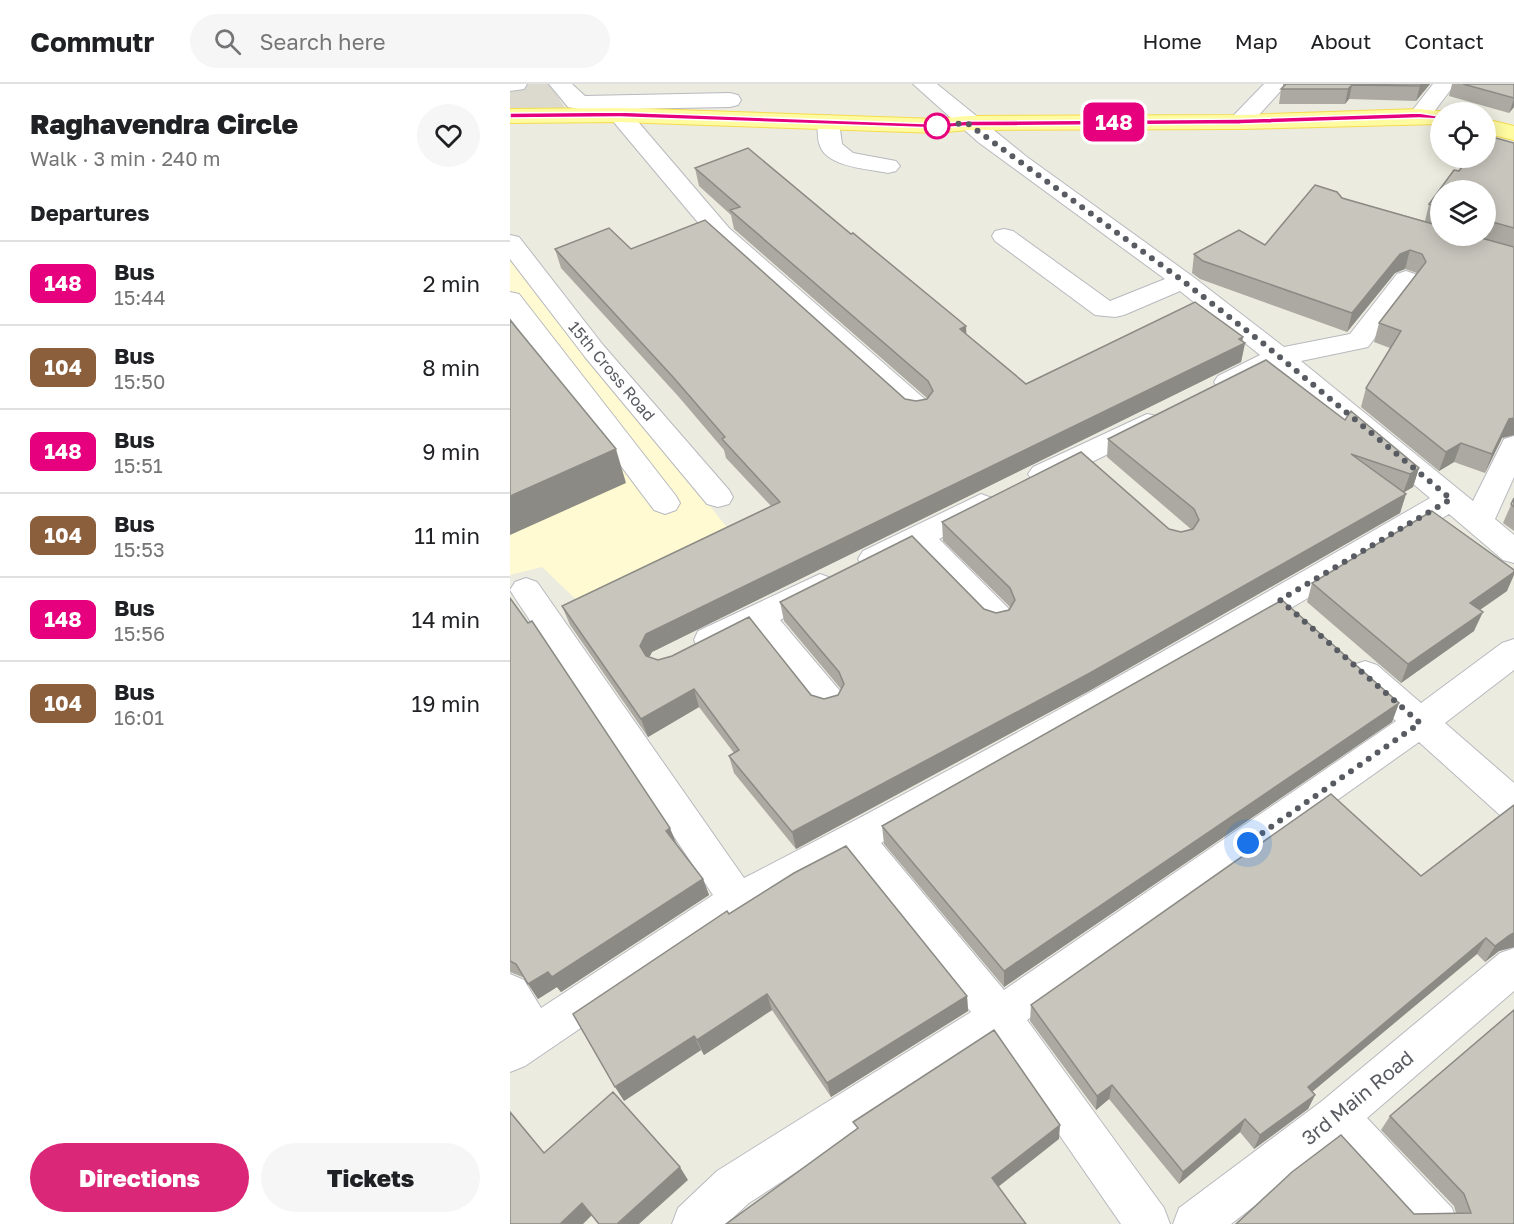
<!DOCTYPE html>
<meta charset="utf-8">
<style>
body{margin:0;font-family:"Golos Text",sans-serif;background:#f6f6f6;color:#202124;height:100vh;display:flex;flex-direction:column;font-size:22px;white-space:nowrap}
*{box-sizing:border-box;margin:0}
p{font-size:20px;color:#757577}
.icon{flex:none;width:33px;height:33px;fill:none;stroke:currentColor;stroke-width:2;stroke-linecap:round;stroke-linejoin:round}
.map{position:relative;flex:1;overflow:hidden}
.drawer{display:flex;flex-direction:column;background:#fff;width:510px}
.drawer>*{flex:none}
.badge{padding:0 12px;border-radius:9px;font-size:21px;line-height:39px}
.buttons{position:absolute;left:920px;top:18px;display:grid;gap:12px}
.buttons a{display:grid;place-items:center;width:66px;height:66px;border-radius:50%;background:#fff;box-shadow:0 3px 15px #0003;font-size:30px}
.you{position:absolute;width:30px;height:30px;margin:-15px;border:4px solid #fff;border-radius:50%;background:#1a73e8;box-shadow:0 0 0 9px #1a73e833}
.map>.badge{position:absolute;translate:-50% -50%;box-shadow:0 0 0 3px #fff}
h2{padding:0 30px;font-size:22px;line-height:54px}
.round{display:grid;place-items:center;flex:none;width:63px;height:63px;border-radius:32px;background:#f6f6f6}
.overview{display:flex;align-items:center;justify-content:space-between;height:102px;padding:0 30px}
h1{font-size:28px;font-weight:800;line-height:45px}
.button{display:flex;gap:12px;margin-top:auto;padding:12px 30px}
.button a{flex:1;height:69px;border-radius:36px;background:#db2777;color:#fff;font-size:24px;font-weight:800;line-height:69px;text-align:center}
.button a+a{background:#f6f6f6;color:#202124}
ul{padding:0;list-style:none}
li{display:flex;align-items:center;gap:18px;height:84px;padding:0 30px;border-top:2px solid #e0e0e0}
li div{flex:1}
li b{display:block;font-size:22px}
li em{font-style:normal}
li .badge{min-width:66px;font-weight:700;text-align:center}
header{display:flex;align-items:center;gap:36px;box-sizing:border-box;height:84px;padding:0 30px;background:#fff;border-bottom:2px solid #e0e0e0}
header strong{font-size:28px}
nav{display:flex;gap:33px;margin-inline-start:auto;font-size:21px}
.search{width:420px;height:54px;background:#f6f6f6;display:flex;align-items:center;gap:15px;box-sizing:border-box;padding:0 21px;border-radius:33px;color:#757577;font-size:22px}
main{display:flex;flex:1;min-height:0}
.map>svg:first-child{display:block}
.commercial{fill:#fffad1}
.education{fill:#dcdace}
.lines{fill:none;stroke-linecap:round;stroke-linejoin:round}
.minor-casing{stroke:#b7b9bf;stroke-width:2}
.major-casing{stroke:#f6dc4e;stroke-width:2}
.minor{fill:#fff;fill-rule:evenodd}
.major{fill:#fffba1;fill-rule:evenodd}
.wall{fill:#aba9a2;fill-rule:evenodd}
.shaded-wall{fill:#8b8a84}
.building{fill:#c7c5bc;stroke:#8b8a84;stroke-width:1.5}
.line{fill:#e6007e;stroke:#fff;stroke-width:1.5}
.walk{stroke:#585b61;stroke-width:6;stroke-dasharray:0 10.8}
.stop-dot{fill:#fff;stroke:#e6007e;stroke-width:3}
.labels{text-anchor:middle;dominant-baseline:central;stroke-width:4.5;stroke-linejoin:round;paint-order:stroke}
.street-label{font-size:16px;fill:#585b61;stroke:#fff}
.near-street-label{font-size:20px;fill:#585b61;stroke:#fff}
</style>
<header>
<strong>Commutr</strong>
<div class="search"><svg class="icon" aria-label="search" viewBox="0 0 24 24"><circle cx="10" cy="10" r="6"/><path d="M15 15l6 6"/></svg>Search here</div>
<nav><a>Home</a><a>Map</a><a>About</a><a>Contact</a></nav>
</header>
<main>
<section class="drawer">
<div class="overview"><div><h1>Raghavendra Circle</h1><p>Walk · 3 min · 240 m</p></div><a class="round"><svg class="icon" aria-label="heart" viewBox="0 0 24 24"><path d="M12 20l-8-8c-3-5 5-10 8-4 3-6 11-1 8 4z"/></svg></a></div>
<h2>Departures</h2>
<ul>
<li><span class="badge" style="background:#e6007e;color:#fff">148</span><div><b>Bus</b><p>15:44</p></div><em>2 min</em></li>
<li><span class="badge" style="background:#8b5e3c;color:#fff">104</span><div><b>Bus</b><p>15:50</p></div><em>8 min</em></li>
<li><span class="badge" style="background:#e6007e;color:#fff">148</span><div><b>Bus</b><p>15:51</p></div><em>9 min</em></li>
<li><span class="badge" style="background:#8b5e3c;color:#fff">104</span><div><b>Bus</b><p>15:53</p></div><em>11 min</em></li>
<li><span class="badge" style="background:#e6007e;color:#fff">148</span><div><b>Bus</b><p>15:56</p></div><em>14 min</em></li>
<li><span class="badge" style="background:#8b5e3c;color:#fff">104</span><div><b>Bus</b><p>16:01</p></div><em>19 min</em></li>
</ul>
<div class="button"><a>Directions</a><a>Tickets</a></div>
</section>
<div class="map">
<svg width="1004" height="1140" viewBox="0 0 1004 1140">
<rect width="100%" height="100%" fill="#ecebdf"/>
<path class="commercial" d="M0,175L220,447L76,525L32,483L0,491Z"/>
<path class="education" d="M0,0H40L56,26H0Z"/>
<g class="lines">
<g class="minor-casing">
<path id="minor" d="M0,0H17L14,5L0,7Z
M39,0H62L75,12L220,9L228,11L231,16L228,21L220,23L111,25L118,26L219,144L418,318L422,325L418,332L408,334L398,332L201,154L102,36L99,31L102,26L108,25L75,26L58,23Z
M403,0H427L517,73L682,192L774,263L840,250L887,190L896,187L905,190L909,195L858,263L791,277L963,417L994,355L1004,352V393L985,435L1004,451V479L993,476L939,430L781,524L371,759L494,906L886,637L843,599L838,590L843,581L855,577L867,581L911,619L992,559L1004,555V586L935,639L1004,699V736L991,732L909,658L517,936L654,1124L660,1140H611L485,958L239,1119L216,1140H162L168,1124L207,1087L461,928L340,776L241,828L15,982L0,988V890L14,896L31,924L203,811L5,514L0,506L5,498L16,494L27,498L234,794C467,675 694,545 920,414L767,285C749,294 728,310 708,304L704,298L708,292L750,271L670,207L614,231L605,233L585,231L485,157L482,152L485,147L494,145L503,147L600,217L655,195L468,58Z
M754,0H777L738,43L730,45L722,43L719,38L722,33Z
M923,0H945L917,37L909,39L901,37L898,32Z
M318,31L326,33L329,38L332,60L343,69L386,77L390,82L386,87L378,89C359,85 317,83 310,62C307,55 308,45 307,38L310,33Z
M0,151L9,153L93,261L219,406L223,413L219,420L208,423L197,420L75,273L0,175Z
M0,208L9,210L166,412L170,419L166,426L155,430L144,426L0,234Z
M637,330L647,332L651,339L647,346L543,397L533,400L523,397L518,390L523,383Z
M471,410L482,414L486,421L482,428L429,455L498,524L503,533L498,542L487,545L476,542L404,468L364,486L353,483L348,475L353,467Z
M310,490L321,494L326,502L321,510L270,536L330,607L335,617L330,627L318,631L306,627L243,549L200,569L188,565L184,556L188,547Z
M1004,864V907L857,1034L942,1124L948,1140H896L824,1061L721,1140H663L669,1124L812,1017L990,869Z"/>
</g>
<g class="major-casing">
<path id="major" d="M110,24L427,35L457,32L730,31L909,25L938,28H930V40L730,45L457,46L427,49L110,38L0,39V25Z
M975,35L1004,42V56L975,49Z"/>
</g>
<use href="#minor" class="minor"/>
<use href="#major" class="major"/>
</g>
<path class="wall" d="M773,0H920L906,17L839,15L835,20H769L771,5L773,3Z
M942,0H1004V23L999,29L939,12Z
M975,51L1004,59V351L992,354L975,389L944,378L929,387L851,323L856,304L880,264L864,258L869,239L907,189L895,185L885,189L837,248L690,195L682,189L684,170L729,146L755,161L805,101L827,108L832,114L915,137L919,120L944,86L949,87L959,74H975ZM930,106H975V152H930Z
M185,84L457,251L516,300L732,257L735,259L731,278L142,568L139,573L148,576L301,611L314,615L328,611L331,605L274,537L270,518L474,525L486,529L499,526L500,523L433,457L432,438L659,445L671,448L682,446L597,373L598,355L835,336L909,384L903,403L894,408L896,410L890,429L579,607L286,765L224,689L219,672L224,669L189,623L138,653L60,541L52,522L261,422L216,374L214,366L168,312L51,184L45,165H121L395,315L406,317L418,315L224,145L221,131L189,102Z
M1004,414V447L993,439Z
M802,499L997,507L970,526L964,547L891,599L797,518Z
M0,514L167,760L193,795L199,811L51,908L47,903L28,915L15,894L0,888Z
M889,619L882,638L494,903L374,760L372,742Z
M1004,721V863L989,867L975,878L967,870L802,1008L805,1011L798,1025L744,1065L730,1048L669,1100L599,1015L586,1026L520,937L521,921L911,792Z
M219,830L457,912L458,927L321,1013L262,926L194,971L191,966L114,1017Z
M880,1032L1004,1140L904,1130L946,1129L944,1122L871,1046Z"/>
<path class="shaded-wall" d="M912,0H920L906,17L910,2Z
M842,1L839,15L835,20L838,5Z
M1004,15V23L999,29Z
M900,166L895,185L885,189L837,248L842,229L890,170Z
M456,242L457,261L450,245Z
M733,253L732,260L735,259L731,278L142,568L136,580L130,562L136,550Z
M1004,334V351L992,354L975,389L982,370L999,335Z
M951,359L944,378L929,387L936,368Z
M106,365L116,399L0,451V412Z
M909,384L903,403L893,409L900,390Z
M896,410L890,429L579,607L286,765L282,748Z
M1004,488V491L997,507L952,538L960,519Z
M973,528L964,547L891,599L898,580Z
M184,605L189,623L138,653L131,635Z
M889,619L882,638L494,903V887Z
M160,744L167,761L156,747Z
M193,795L199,811L51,908L47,903L28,915L18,900Z
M1004,849V863L989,867L975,878L985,862L1000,851Z
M976,854L967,870L791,1017L798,1003Z
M257,910L262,926L194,971L187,956Z
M457,912L458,927L321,1013L317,999Z
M184,952L191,966L114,1017L105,1003Z
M602,1001L599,1015L586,1026L587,1012Z
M805,1011L798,1025L744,1065L750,1051Z
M735,1035L730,1048L669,1100L673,1088Z
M550,1041L549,1055L483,1107L482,1094Z
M170,1083L178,1096L129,1140H107Z
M72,1119L82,1131L73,1140H50Z"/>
<path class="building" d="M776,0H912L910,2L842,1L838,5H771Z
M953,0H1004V14Z
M975,51L1004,59V144L975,136V106H930V123L919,120L944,86L949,87L959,74H975Z
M238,64L341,150L343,149L456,242L450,245L516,300L685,218L733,253L729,255L735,259L136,550L130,562L136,572L148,576L162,572L239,533L301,611L314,615L328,611L334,600L329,588L270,518L402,452L474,525L486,529L499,526L505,516L500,504L432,438L571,368L659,445L671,448L683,445L689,436L684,425L598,355L756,276L835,336L841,327L909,384L900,390L841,370L896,410L580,589L282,748L219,672L229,666L184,605L131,635L52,522L270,418L212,355L215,353L163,293L45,165L99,144L121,165L195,136L395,315L406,317L417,315L423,307L418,297L220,126L230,123L185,84Z
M805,101L827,108L832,114L930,142V152H964L1004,163V334L999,335L982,370L951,359L936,368L856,304L891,247L869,239L916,178L912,170L900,166L890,170L842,229L693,177L684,170L729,146L755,161Z
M0,236L106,365L0,412Z
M1004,414V423L1001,420Z
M922,427L1004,486V488L960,519L973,528L898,580L802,499Z
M0,514L18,539L22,537L160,744L156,747L193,795L42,893L38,888L18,900L6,880L0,877Z
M772,516L889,619L494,887L372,742Z
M821,710L911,792L1004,721V849L1000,851L985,862L976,854L798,1003L805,1011L750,1051L735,1035L673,1088L602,1001L587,1012L521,921Z
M336,762L457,912L317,999L257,910L187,956L184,952L105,1003L63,930L217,827L219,830L284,789Z
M1004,926V1140H726L782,1088L831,1051L904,1130L961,1129L954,1110L880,1032Z
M484,946L550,1041L482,1094L516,1140H216L348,1044L343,1038Z
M103,1008L170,1083L107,1140H89L72,1119L50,1140H0V1028L34,1069Z"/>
<path class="line" d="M110,28L427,40L457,37L730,35L909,29L934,33L930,35L909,34L730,40L457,42L427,44L110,33L0,34V29Z"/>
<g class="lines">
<path class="walk" d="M427,42L457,39L673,197L754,260L941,415L770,516L910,639L738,759"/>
</g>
<circle class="stop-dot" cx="427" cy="42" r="12"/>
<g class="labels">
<g class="street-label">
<text transform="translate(102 287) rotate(50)">15th Cross Road</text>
</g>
<g class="near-street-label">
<text transform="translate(847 1013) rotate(-39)">3rd Main Road</text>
</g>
</g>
</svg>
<div class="buttons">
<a><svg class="icon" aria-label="locate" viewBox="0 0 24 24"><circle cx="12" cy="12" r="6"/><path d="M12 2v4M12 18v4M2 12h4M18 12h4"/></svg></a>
<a><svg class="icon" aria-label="layers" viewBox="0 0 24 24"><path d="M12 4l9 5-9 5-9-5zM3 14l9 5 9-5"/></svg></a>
</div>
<div class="you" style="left:738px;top:759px"></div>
<b class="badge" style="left:604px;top:38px;background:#e6007e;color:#fff">148</b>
</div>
</main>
